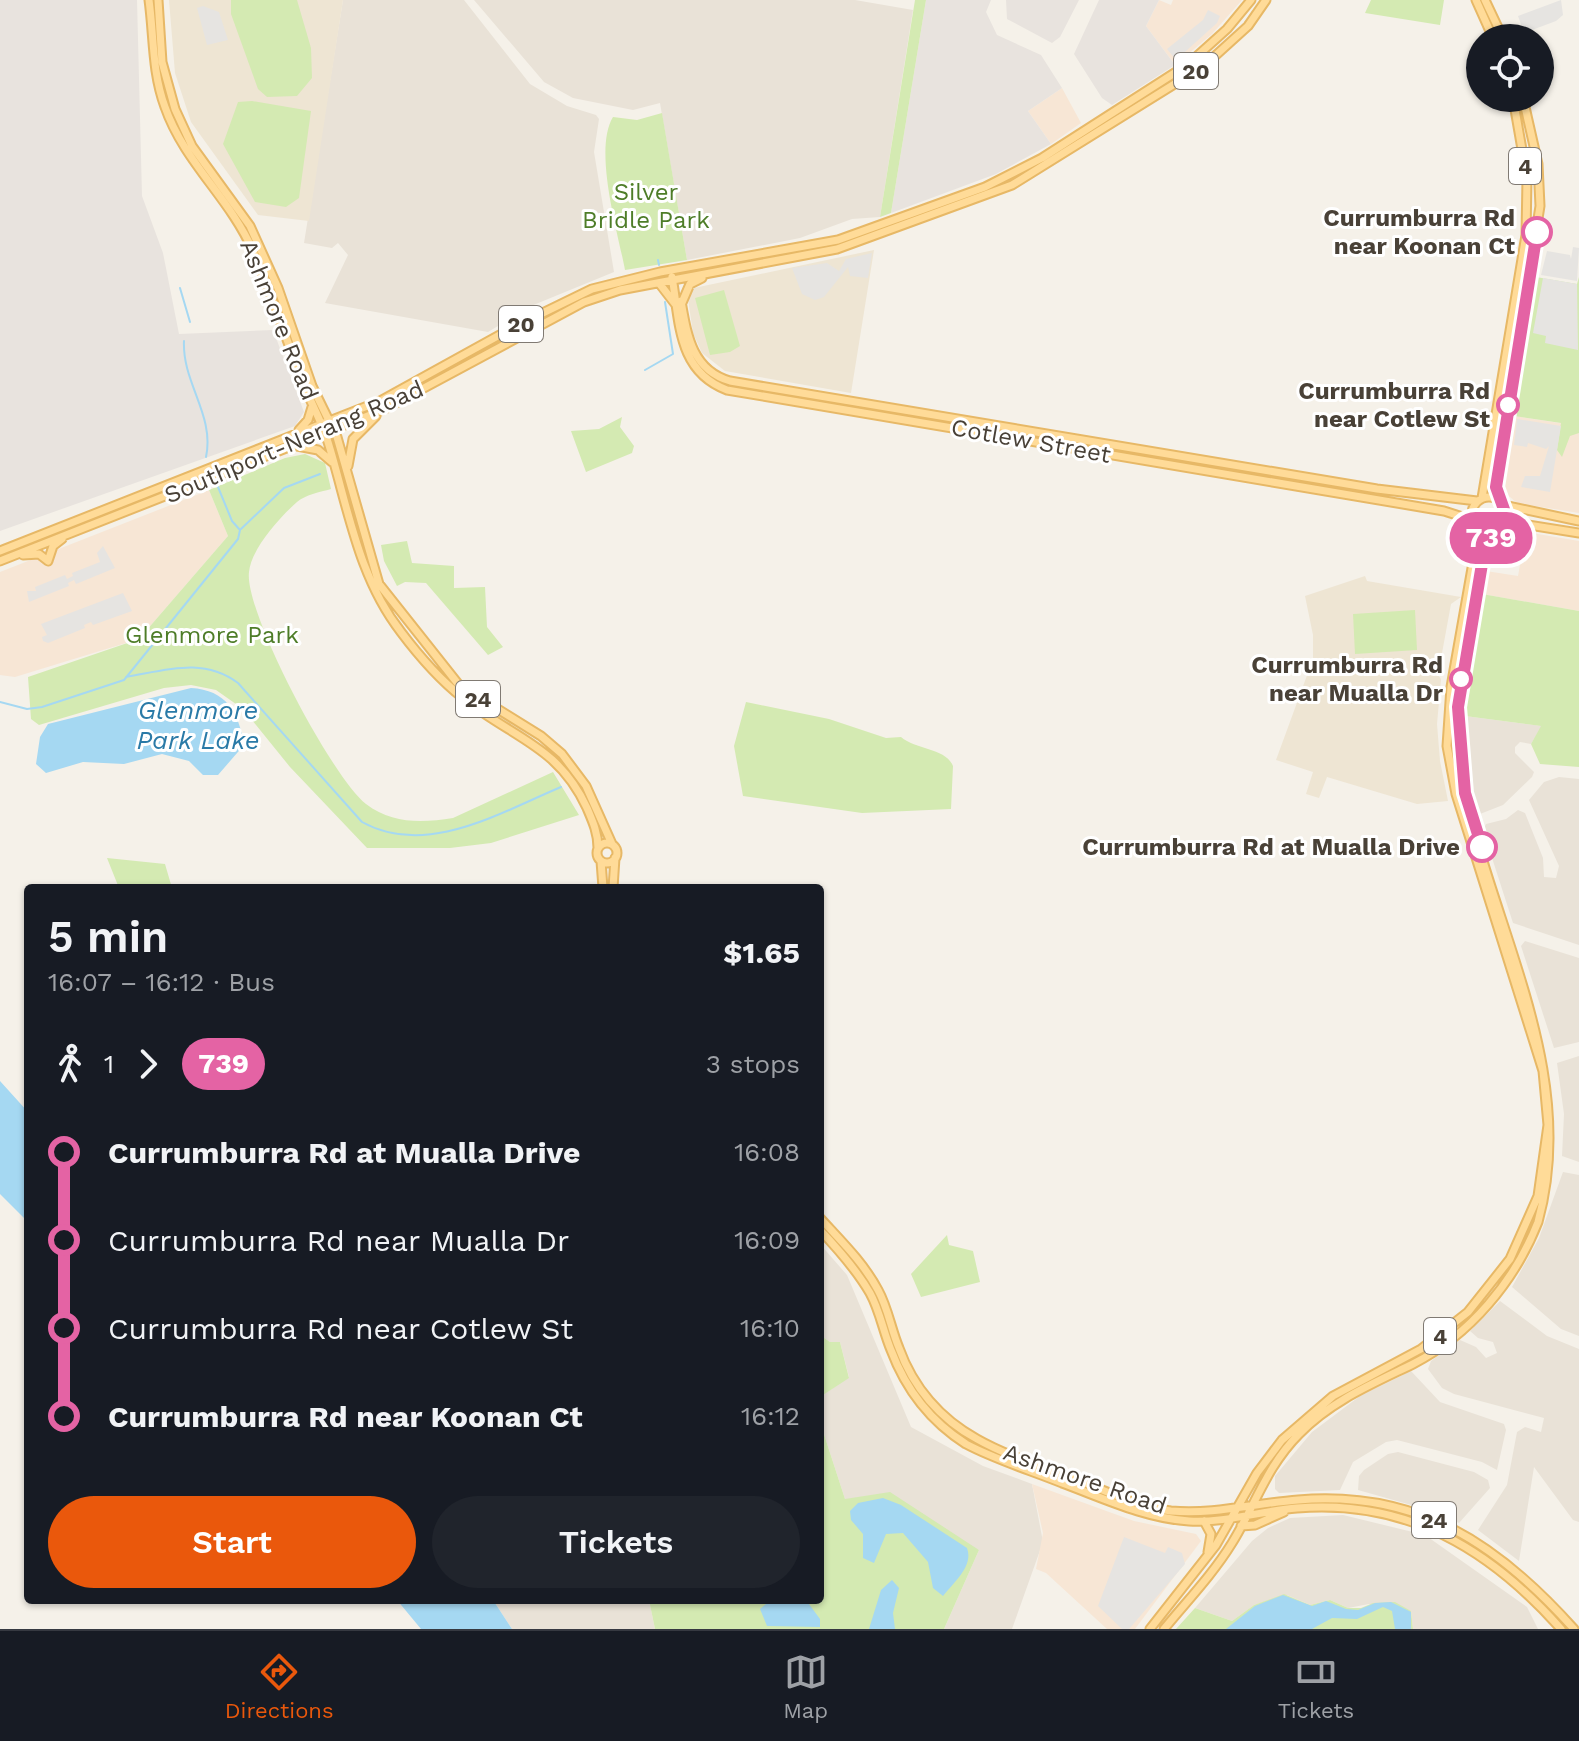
<!DOCTYPE html>
<meta charset="utf-8">
<style>
body{margin:0;font-family:"Work Sans",sans-serif;background:#20242c;color:#f1f3f6;height:100vh;display:flex;flex-direction:column;font-size:30px;white-space:nowrap}
*{box-sizing:border-box;margin:0}
p{font-size:26px;color:#9ea1a6}
.icon{flex:none;width:44px;height:44px;fill:none;stroke:currentColor;stroke-width:2;stroke-linecap:round;stroke-linejoin:round}
.map{position:relative;flex:1;overflow:hidden}
.panel{position:absolute;left:24px;top:884px;width:800px;height:720px;display:flex;flex-direction:column;background:#171b24;border-radius:8px;box-shadow:0 2px 6px #0004}
.panel>*{flex:none}
.badge{padding:0 16px;border-radius:26px;font-size:28px;line-height:52px}
.controls{position:absolute;left:1466px;top:24px;display:grid;gap:16px}
.controls a{display:grid;place-items:center;width:88px;height:88px;border-radius:50%;background:#171b24;box-shadow:0 2px 6px #0004;font-size:40px}
.map>.badge{position:absolute;translate:-50% -50%;box-shadow:0 0 0 4px #fff}
.legs{display:flex;align-items:center;gap:12px;height:88px;padding:0 24px;font-size:26px}
.legs p{margin-inline-start:auto}
.head{display:flex;align-items:center;justify-content:space-between;height:136px;padding:0 24px}
h1{font-size:44px;font-weight:600;line-height:60px}
.action{display:flex;gap:16px;margin-top:auto;padding:16px 24px}
.action a{flex:1;height:92px;border-radius:48px;background:#ea580c;color:#fff;font-size:32px;font-weight:600;line-height:92px;text-align:center}
.action a+a{background:#20242c;color:#f1f3f6}
ul{padding:0 24px;list-style:none}
li{display:flex;align-items:center;gap:28px;height:88px;font-size:30px}
li i{display:grid;place-items:center;width:12px;height:100%;margin:0 10px;background:currentColor}
li i::after{content:'';width:20px;height:20px;margin:-10px;border:6px solid;border-radius:50%;background:#171b24}
li p{margin-inline-start:auto}
li:first-child i{background:linear-gradient(#0000 50%,currentColor 0)}
li:last-child i{background:linear-gradient(currentColor 50%,#0000 0)}
.menu{display:flex;justify-content:space-around;align-items:center;height:112px;border-top:2px solid #363941;background:#171b24;font-size:22px;color:#9ea1a6}
.menu a{display:grid;justify-items:center;gap:4px}
.menu .selected{color:#ea580c}
.map>svg:first-child{display:block}
.residential{fill:#e9e2d7}
.commercial{fill:#f7e6d5}
.industrial{fill:#e8e3de}
.education{fill:#eee5d3}
.green{fill:#d4eab2}
.parking{fill:#e6e4e1}
.water{fill:#a5d8f2}
.lines{fill:none;stroke-linecap:round;stroke-linejoin:round}
.stream{stroke:#a5d8f2;stroke-width:2}
.major-casing{stroke:#e7b866;stroke-width:11}
.major{stroke:#ffdb98;stroke-width:7}
.line-1-casing{stroke:#fff;stroke-width:18}
.line-1{stroke:#e463a4;stroke-width:12}
.stop-1-dot{fill:#fff;stroke:#e463a4;stroke-width:4}
.labels{text-anchor:middle;dominant-baseline:central;stroke-width:6;stroke-linejoin:round;paint-order:stroke}
.shield{fill:#fff;stroke:#807a73;stroke-width:2}
.shield-label{font-size:22px;font-weight:bold;fill:#494137}
.park-label{font-size:24px;fill:#4e7d28;stroke:#fff}
.stop-label{font-size:24px;font-weight:bold;fill:#494137;stroke:#fff;text-anchor:end}
.street-label{font-size:24px;fill:#494137;stroke:#fff}
.water-label{font-size:26px;font-style:italic;fill:#2a7aa7;stroke:#fff}
</style>
<div class="map">
<svg width="1579" height="1629" viewBox="0 0 1579 1629">
<rect width="100%" height="100%" fill="#f5f1e9"/>
<path class="residential" d="M343,0H464L530,84L567,106L596,115L599,119L594,152L614,272L531,306L488,332L325,303L348,255L338,243L332,248L304,243Z
M474,0H855L913,10L880,217L852,219L800,238L687,260L660,103L633,110L573,98L544,82Z
M1465,716L1542,726L1531,744L1520,742L1515,747V753L1534,772L1532,777L1503,805L1480,814L1469,781Z
M1559,777L1579,779V945L1513,923L1483,830L1486,824L1506,819L1518,810L1525,813L1543,858L1544,877L1556,878L1559,866L1529,800L1544,782Z
M1525,941L1579,958V1042L1554,1048L1521,946Z
M1579,1056V1162L1562,1156L1564,1114L1557,1063Z
M1563,1172L1579,1175V1336L1561,1329L1512,1287L1539,1238Z
M820,1244L847,1275L911,1427L983,1466L1032,1484L1043,1542L1012,1629H944L979,1550L845,1499L820,1422V1397L849,1377L840,1342H830L820,1335Z
M1500,1301L1547,1336L1579,1349V1522L1573,1520L1534,1467L1519,1561L1478,1530L1507,1485L1517,1432L1525,1427L1541,1432L1544,1418L1454,1394L1442,1388L1428,1369L1431,1361L1460,1340L1476,1347L1486,1358L1497,1353L1493,1342L1478,1338L1470,1331Z
M1411,1371L1440,1402L1504,1424L1506,1430L1497,1470L1482,1462L1397,1440L1386,1442L1353,1462L1340,1490L1279,1493L1275,1489V1476L1312,1432L1360,1396Z
M1398,1452L1474,1472L1488,1480L1490,1488L1459,1523L1436,1512L1358,1490L1359,1476L1364,1470L1388,1454Z
M1343,1515L1425,1535L1527,1607L1538,1629H1413L1411,1611L1369,1604L1348,1608L1330,1600L1310,1605L1287,1595L1254,1605L1232,1621L1195,1608L1252,1541L1268,1528L1290,1518Z
M493,1600H649L655,1629H512Z"/>
<path class="commercial" d="M1159,0L1171,5L1173,0H1242L1212,34L1175,65L1146,26Z
M1062,88L1081,123L1051,144L1028,111Z
M1514,416L1579,426V513L1517,503L1503,491Z
M209,490L228,536L139,639L15,677L0,675V572Z
M1526,532L1579,541V611L1482,594L1486,571L1518,576Z
M1032,1484L1134,1521L1196,1534L1201,1541L1135,1629H1107L1046,1573L1036,1569L1043,1533Z"/>
<path class="industrial" d="M0,0H137L142,196L163,253L179,334L273,330L304,412L295,426L0,531Z
M926,0H991L986,12L997,35L1041,55L1062,88L1028,111L1051,144L996,174L891,213Z
M1006,0H1079L1060,37L1052,43L1007,19Z
M1099,0H1159L1146,26L1175,65L1112,105L1102,98L1074,54Z"/>
<path class="education" d="M169,0H343L309,221L258,215L191,122L175,73Z
M874,250L851,393L725,371L702,353L693,333L688,299L694,288Z
M1365,576L1367,581L1461,597L1451,604L1438,675L1441,679L1437,724L1440,761L1448,801L1417,804L1327,777L1319,798L1306,794L1313,772L1276,760L1313,659V635L1305,596Z"/>
<path class="green" d="M231,0H297L311,48L312,78L297,96L267,97L258,89L231,14Z
M915,0H926L891,213L880,217Z
M1371,0H1444L1440,25L1365,13Z
M252,101L311,111L299,198L286,207L255,202L223,144L238,102Z
M662,113L687,260L625,270C618,232 593,150 613,117L637,120Z
M1536,277L1577,284L1579,277V433L1570,436L1562,457L1557,450L1561,423L1514,416Z
M724,290L740,346L730,352L710,355L695,298Z
M622,417L620,427L634,446L632,453L586,472L571,431L599,429Z
M305,454L325,463L331,489C320,492 305,495 297,502C280,517 251,549 249,572C244,612 333,779 366,804C392,824 422,823 453,818L553,772L579,815L491,843L450,848H367L290,767L243,709L216,690L191,685L164,688L39,725L31,719L28,677L139,639L228,536L209,490L285,458Z
M407,541L412,563L454,566V588L485,587L487,627L503,647L488,655L426,583L405,582L397,586L384,561L381,545Z
M1482,594L1579,611V767L1540,764L1531,744L1541,726L1465,716Z
M1415,610L1417,650L1355,654L1353,614Z
M746,702L829,719L886,738L901,737C916,750 946,748 953,766L951,809L862,813L743,796L734,746Z
M107,858L165,864L172,888H119Z
M947,1235L949,1245L973,1251L980,1282L921,1297L911,1274Z
M820,1335L830,1342H840L849,1378L820,1397Z
M820,1422L845,1499L890,1492L979,1550L944,1629H655L649,1600H820Z
M1284,1594L1310,1605L1330,1600L1348,1608H1361L1373,1603L1395,1602L1411,1611L1413,1629H1176L1195,1608L1232,1621L1254,1605Z"/>
<path class="parking" d="M1561,0L1563,15L1556,21L1524,33L1518,16Z
M203,6L219,12L228,40L207,45L197,8Z
M1208,10L1220,16L1217,23L1176,60L1167,49L1203,20Z
M1573,247L1579,248L1577,281L1541,275L1547,251L1570,255L1571,259Z
M872,253L868,278L850,276L848,267L824,297L815,300L802,294L792,268L827,263L839,271L846,259Z
M1543,278L1577,284L1578,350L1545,343L1546,336L1533,333Z
M1517,419L1561,426L1550,492L1521,487L1525,476H1540L1549,446L1546,449L1528,443L1527,447L1514,445Z
M103,546L115,568L76,584L74,580L68,583L69,586L29,602L27,591H36L35,587L65,575L67,579L73,576L72,573L100,562L97,553Z
M123,593L132,611L93,625L91,622L84,625L85,628L48,643L43,641L42,637L47,635L41,624Z
M1124,1537L1165,1553L1168,1547L1182,1553L1185,1564L1129,1629H1122L1098,1606Z"/>
<path class="water" d="M191,688C226,690 239,712 244,745L218,775H203L189,761L162,754L124,764L83,762L46,773L36,764L40,737L48,724Z
M0,1081L28,1112V1222L0,1194Z
M883,1498L901,1505L967,1548C974,1566 953,1583 943,1596L933,1588L928,1562L903,1533L886,1534L874,1563L863,1558V1534L851,1520L850,1511L858,1503Z
M892,1580L899,1588L893,1613L895,1629H869L881,1590Z
M1283,1595L1312,1606L1326,1601L1346,1609L1358,1610L1375,1603L1391,1602L1411,1612V1629H1395L1392,1611L1383,1607L1357,1619L1332,1618L1312,1629H1226L1255,1606Z
M397,1600H493L512,1629H421Z
M771,1600H806L820,1619V1627L767,1626L760,1609Z"/>
<g class="lines">
<path class="stream" d="M658,260L659,265
M180,288L190,322
M184,341C182,383 215,415 206,457
M645,370L673,354L665,302
M241,529L284,488L320,474
M126,677C167,670 203,657 238,683L362,822C427,858 501,812 561,787
M0,702L27,709L42,707L124,680L238,539L240,530L232,521L218,487"/>
<g class="major-casing">
<path id="major" d="M149,0C154,37 152,72 165,107C184,162 230,198 253,251C271,292 284,333 300,375C308,398 321,419 328,442C348,507 358,577 401,632C419,656 439,679 463,698C512,738 558,745 587,808C593,822 598,833 598,848
M158,0L162,62L175,109L192,146L250,226L278,288L312,386L337,437L379,584L459,685L541,736L562,754L586,786L612,844
M1476,0L1493,38
M1485,0L1503,38
M672,277C680,322 677,371 727,390L1444,511L1472,520
M659,283L676,305
M681,301C687,335 692,370 730,381L1377,489L1477,501
M681,305L690,284L702,278
M299,430L308,420L312,407
M297,446L318,450L332,462
M348,466L353,439L376,416
M1472 514a17 17 0 1 1 34 0a17 17 0 1 1-34 0Z
M1482,498L1526,235L1527,178L1513,98
M1499,501L1497,479L1540,206L1538,164L1523,98
M1503,505L1579,521
M1502,525L1516,523L1579,533
M0,551L380,401L514,327L592,289L660,272L838,240L985,187L1042,158L1187,65L1227,29L1251,0
M23,555L39,554L48,561L53,546L62,539
M0,561L383,410L584,302L620,290L837,249L1012,185L1205,65L1248,26L1266,0
M597 853a10 10 0 1 1 20 0a10 10 0 1 1-20 0Z
M601,861L603,888
M613,888L615,858
M820,1218C841,1241 863,1262 878,1290C888,1308 891,1329 899,1348C913,1387 940,1419 977,1439C1007,1456 1041,1466 1073,1478C1104,1490 1137,1507 1171,1511C1214,1515 1256,1503 1298,1500C1418,1490 1498,1544 1574,1629
M820,1230C839,1250 856,1269 870,1293C880,1311 883,1331 891,1350C906,1390 930,1421 966,1444C996,1460 1030,1470 1062,1483C1103,1498 1144,1518 1189,1521C1226,1523 1260,1511 1297,1508C1407,1499 1490,1549 1561,1629
M1204,1521L1211,1534L1208,1552
M1241,1526L1255,1525L1284,1512
M1150,1629L1216,1545L1257,1473L1282,1440L1333,1396L1421,1349L1468,1312L1510,1259L1538,1196L1548,1125L1543,1071L1456,794L1447,746L1451,687L1475,551L1474,524
M1164,1629C1187,1601 1213,1574 1232,1543C1255,1506 1266,1467 1299,1434C1331,1401 1372,1384 1413,1364C1470,1335 1515,1281 1538,1222C1579,1075 1496,935 1465,794C1452,738 1460,684 1470,628C1476,595 1478,559 1496,530"/>
</g>
<use href="#major" class="major"/>
</g>
<g class="lines">
<g class="line-1-casing">
<path id="line-1" d="M1482,847L1465,793L1458,707L1482,564L1489,541L1506,515L1496,487L1537,232"/>
</g>
<use href="#line-1" class="line-1"/>
</g>
<g class="stop-1-dot">
<circle cx="1537" cy="232" r="14"/>
<circle cx="1508" cy="405" r="10"/>
<circle cx="1461" cy="679" r="10"/>
<circle cx="1482" cy="847" r="14"/>
</g>
<g class="labels">
<g class="shield">
<rect x="1174" y="53" width="44" height="36" rx="6"/>
<rect x="1509" y="148" width="32" height="36" rx="6"/>
<rect x="499" y="306" width="44" height="36" rx="6"/>
<rect x="456" y="681" width="44" height="36" rx="6"/>
<rect x="1424" y="1318" width="32" height="36" rx="6"/>
<rect x="1412" y="1502" width="44" height="36" rx="6"/>
</g>
<g class="shield-label">
<text x="1196" y="71">20</text>
<text x="1525" y="166">4</text>
<text x="521" y="324">20</text>
<text x="478" y="699">24</text>
<text x="1440" y="1336">4</text>
<text x="1434" y="1520">24</text>
</g>
<g class="park-label">
<text x="646" y="192">Silver<tspan x="646" dy="28">Bridle Park</tspan></text>
<text x="212" y="635">Glenmore Park</text>
</g>
<g class="stop-label">
<text x="1515" y="218">Currumburra Rd<tspan x="1515" dy="28">near Koonan Ct</tspan></text>
<text x="1490" y="391">Currumburra Rd<tspan x="1490" dy="28">near Cotlew St</tspan></text>
<text x="1443" y="665">Currumburra Rd<tspan x="1443" dy="28">near Mualla Dr</tspan></text>
<text x="1460" y="847">Currumburra Rd at Mualla Drive</text>
</g>
<g class="street-label">
<text transform="translate(279 320) rotate(68)">Ashmore Road</text>
<text transform="translate(1031 441) rotate(10)">Cotlew Street</text>
<text transform="translate(294 442) rotate(-23)">Southport-Nerang Road</text>
<text transform="translate(1085 1479) rotate(19)">Ashmore Road</text>
</g>
<g class="water-label">
<text x="198" y="710">Glenmore<tspan x="198" dy="30">Park Lake</tspan></text>
</g>
</g>
</svg>
<div class="controls">
<a><svg class="icon" aria-label="locate" viewBox="0 0 24 24"><circle cx="12" cy="12" r="6"/><path d="M12 2v4M12 18v4M2 12h4M18 12h4"/></svg></a>
</div>
<b class="badge" style="left:1491px;top:538px;background:#e463a4;color:#fff">739</b>
<section class="panel">
<div class="head"><div><h1>5 min</h1><p>16:07 – 16:12 · Bus</p></div><b>$1.65</b></div>
<div class="legs"><svg class="icon" aria-label="walk" viewBox="0 0 24 24"><circle cx="13" cy="4" r="2"/><path d="M13 8l-2 6 4 7M11 14l-3 7M7 12l3-4h3l4 4"/></svg>1<svg class="icon" aria-label="forward" viewBox="0 0 24 24"><path d="M9 5l7 7-7 7"/></svg><b class="badge" style="background:#e463a4;color:#fff">739</b><p>3 stops</p></div>
<ul>
<li><i style="color:#e463a4"></i><b>Currumburra Rd at Mualla Drive</b><p>16:08</p></li>
<li><i style="color:#e463a4"></i><span>Currumburra Rd near Mualla Dr</span><p>16:09</p></li>
<li><i style="color:#e463a4"></i><span>Currumburra Rd near Cotlew St</span><p>16:10</p></li>
<li><i style="color:#e463a4"></i><b>Currumburra Rd near Koonan Ct</b><p>16:12</p></li>
</ul>
<div class="action"><a>Start</a><a>Tickets</a></div>
</section>
</div>
<nav class="menu">
<a class="selected"><svg class="icon" aria-label="directions" viewBox="0 0 24 24"><path d="M12 3l9 9-9 9-9-9zM9 14v-3h6M13 9l2 2-2 2"/></svg>Directions</a>
<a><svg class="icon" aria-label="map" viewBox="0 0 24 24"><path d="M3 6l6-2 6 2 6-2v14l-6 2-6-2-6 2zM9 4v14M15 6v14"/></svg>Map</a>
<a><svg class="icon" aria-label="tickets" viewBox="0 0 24 24"><path d="M3 7h18v10H3zM15 7v10"/></svg>Tickets</a>
</nav>
